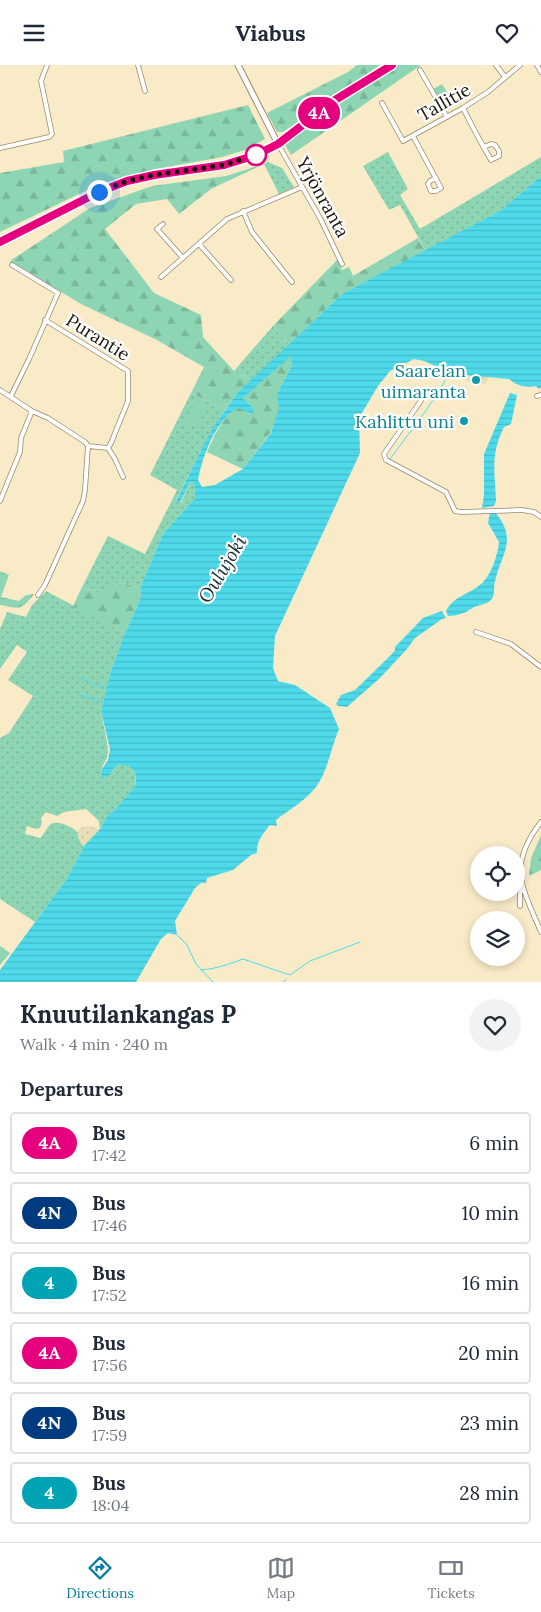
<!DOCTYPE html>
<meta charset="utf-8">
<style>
body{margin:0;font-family:Lora,serif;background:#f2f2f3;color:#1f2937;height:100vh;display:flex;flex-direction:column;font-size:19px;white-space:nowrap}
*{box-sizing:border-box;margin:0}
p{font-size:16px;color:#747a83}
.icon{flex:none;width:28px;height:28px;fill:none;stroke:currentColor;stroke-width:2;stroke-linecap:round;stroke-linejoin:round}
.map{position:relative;height:917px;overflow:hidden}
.details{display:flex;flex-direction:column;background:#fff;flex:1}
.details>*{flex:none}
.badge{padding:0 10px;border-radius:16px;font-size:18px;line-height:32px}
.tools{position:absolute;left:470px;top:781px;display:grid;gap:10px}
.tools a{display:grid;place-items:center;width:55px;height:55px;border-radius:50%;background:#fff;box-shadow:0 2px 8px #0003;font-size:25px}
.you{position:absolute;width:25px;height:25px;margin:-12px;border:4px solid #fff;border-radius:50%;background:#1a73e8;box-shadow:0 0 0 8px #1a73e833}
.map>.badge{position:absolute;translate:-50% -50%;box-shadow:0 0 0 2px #fff}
h2{padding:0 20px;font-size:19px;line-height:45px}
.round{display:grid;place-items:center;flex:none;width:52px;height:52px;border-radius:26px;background:#f2f2f3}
.summary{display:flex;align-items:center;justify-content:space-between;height:85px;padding:0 20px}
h1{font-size:24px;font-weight:700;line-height:38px}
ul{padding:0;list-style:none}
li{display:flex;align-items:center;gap:15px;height:62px;margin:0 10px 8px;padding:0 10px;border:2px solid #e0e1e3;border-radius:5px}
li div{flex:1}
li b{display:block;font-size:19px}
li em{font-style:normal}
li .badge{min-width:55px;font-weight:700;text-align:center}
header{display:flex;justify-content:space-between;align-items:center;height:65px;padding:0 20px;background:#fff;font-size:22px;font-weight:700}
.tab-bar{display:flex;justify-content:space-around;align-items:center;height:70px;border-top:1px solid #e0e1e3;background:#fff;font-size:14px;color:#747a83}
.tab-bar a{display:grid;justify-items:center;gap:2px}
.tab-bar .current{color:#037ba3}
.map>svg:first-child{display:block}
.green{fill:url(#green-dots)}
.forest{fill:url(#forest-firs)}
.sand{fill:url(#sand-dots)}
.pitch{fill:#8ed5b4}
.water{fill:url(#water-rules);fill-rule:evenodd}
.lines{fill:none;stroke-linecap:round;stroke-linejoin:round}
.stream{stroke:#4edaea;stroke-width:1}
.street-casing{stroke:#968968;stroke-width:5.5}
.secondary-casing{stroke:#968968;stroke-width:7}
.street{stroke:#fff;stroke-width:4}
.secondary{stroke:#fff;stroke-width:5}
.line-casing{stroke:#fff;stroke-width:11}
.line{stroke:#e6007e;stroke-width:8}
.walk{stroke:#1a1509;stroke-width:5;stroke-dasharray:0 9}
.stop-dot{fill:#fff;stroke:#e6007e;stroke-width:2.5}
.culture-dot{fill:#0f9aa8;stroke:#fff;stroke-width:2}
.labels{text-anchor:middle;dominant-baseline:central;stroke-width:4.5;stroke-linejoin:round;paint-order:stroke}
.street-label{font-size:18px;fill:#1a1509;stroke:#fff}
.culture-label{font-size:18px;fill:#0d838f;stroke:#fff;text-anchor:end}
.water-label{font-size:19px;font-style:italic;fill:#172e31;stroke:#fff}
</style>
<header><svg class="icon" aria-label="menu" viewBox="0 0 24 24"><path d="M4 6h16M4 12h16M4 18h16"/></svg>Viabus<svg class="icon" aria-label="heart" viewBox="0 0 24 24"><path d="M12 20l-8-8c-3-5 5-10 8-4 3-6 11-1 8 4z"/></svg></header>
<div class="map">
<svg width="541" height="917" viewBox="0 0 541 917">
<defs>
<pattern id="green-dots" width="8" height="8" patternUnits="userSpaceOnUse" patternTransform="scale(1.25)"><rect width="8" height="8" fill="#8ed5b4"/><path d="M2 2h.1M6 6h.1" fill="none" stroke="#7ab699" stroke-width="1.8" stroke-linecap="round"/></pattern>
<pattern id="forest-firs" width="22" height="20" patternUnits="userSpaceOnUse" patternTransform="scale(1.25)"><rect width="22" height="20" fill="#8ed5b4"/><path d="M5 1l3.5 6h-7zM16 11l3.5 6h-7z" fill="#7ab699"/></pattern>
<pattern id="sand-dots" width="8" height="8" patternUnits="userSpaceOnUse" patternTransform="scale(1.25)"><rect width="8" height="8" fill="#e8dfb9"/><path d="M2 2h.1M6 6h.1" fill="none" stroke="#c6be9e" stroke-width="1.8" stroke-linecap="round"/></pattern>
<pattern id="water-rules" width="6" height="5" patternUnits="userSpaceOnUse" patternTransform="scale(1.25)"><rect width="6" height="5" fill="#4edaea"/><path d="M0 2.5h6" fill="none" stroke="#44bac7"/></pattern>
</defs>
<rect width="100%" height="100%" fill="#f9ebc8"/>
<path class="green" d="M388,87L408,124L400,130L420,164L541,92V111L500,146L426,186L400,140L389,145L363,101Z
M268,97L282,103L294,122L279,129L264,99Z
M273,261L289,279L253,315L234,306Z
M191,328L225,345L202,383L176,435L181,438L190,417L194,418L195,433L163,469L140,523L119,517L104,530L82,522L108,471L145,489L177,425L150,410Z
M46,526L125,568L111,605L101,646L108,683L107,693L102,702L101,709L113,706L116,701L127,699C135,704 137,712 135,721L113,747L109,748L100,764L99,756L86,744L64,747L57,751L46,747L41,753L42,758L40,763L36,764L27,761L25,769L41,773C44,769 47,762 51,759C57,755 72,761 77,767C80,772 80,777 84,781L68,812L35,857L0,834V673L9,668L33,631L8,615L27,587L17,580L0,604V564L7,547L26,552L32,540Z"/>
<path class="forest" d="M357,0H380L283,67H277L267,48L348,7Z
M398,0H421L291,90L285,80L345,34Z
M248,40L265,74L245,85L222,92L156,104L100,119L0,167V108L64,97L63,86Z
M264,99L211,124L179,149L167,134L136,139L105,164L154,228L201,250L203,272L234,306L253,315L237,328L225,345L191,328L204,302L155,274L81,239L10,196L90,143L152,121L226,111Z
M418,173L426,186L342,229L289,279L273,261L338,194L342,205L349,202L353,211Z
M291,290L292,300L277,329L280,342L271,367L243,404L207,387C215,370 222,352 239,342L251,349L254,344L243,333Z
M0,506L9,510L1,532L19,536L26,530L34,529C21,546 20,544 0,540Z
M119,517L140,523L141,533L125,568L73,541L82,522L104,530Z
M541,770V805L529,811L531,793Z
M0,881L10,888L0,900Z"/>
<path class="sand" d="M464,310L489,312L485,319L466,316L464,314Z
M89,761L100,764L84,781L80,777L77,768L80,763Z"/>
<path class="pitch" d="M442,19L454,39L445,44L433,24Z
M196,336L207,342L196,363L185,357Z"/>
<path class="water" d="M541,111V322L539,324L536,321C526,323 517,321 509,314L464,310C459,304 452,306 447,310V306L424,296L414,294L390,306L378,321L359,353L360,388L275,571L273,603L278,616L295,620L330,643L339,664C331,682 328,706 316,722C305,736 290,744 276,755L277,761L270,760C263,769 256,776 257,788L251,790L233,805L207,813L206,818H201L195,823L175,856L177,870L168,868L161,874L136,917H0V905L68,812L84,781L100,764L109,748L113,747L135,721C139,707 130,696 116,701L108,712L103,711L101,709L102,704L108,695L110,684L101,646L111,605L125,568L141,533L140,523L163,469L195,433L194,418L190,417L180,438L176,436L202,383L213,363L237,328L342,229L500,146ZM291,291L292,300L277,329L279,342L271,368L243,404L215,420L202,422L198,415C203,390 215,356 238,343L252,349L254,344L243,333Z
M510,328L517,330L511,359L504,362C490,390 495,407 496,436L494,441L482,443L484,430V389Z
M490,447H495C518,475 502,487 495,516C493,522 496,529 491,535C487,539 483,539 477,541C472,542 468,547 463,548C459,550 453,551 448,551L446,546C454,530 472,529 483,517C492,508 498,489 499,477L488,458Z
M442,546L446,553L442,554L415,573L407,584L380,613L347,642L338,641L336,639L341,630L355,625L391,590L395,585V582L423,553Z"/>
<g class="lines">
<path class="stream" d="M390,394C400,380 445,323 447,310
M80,614L106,623
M79,630L103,637
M99,719L103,712
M177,870L187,880L196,899L213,917
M201,905C216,904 229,899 243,894L290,910L310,896L360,877
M283,917L286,914"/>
<g class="street-casing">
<path id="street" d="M138,0L145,26
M496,0L505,12
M537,0L541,7
M420,5L447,52
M382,38L403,76L463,43L488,27L520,0
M463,43C472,61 481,78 491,95L499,91V86L495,80L491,79L484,82
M413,71L441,123L436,126H431L428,119L430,116L436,113
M278,79L321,155L342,199
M0,83L49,72L52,69L41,16L47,0
M243,146L252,167L292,217
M163,159L157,164L183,193
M199,179L231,215
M161,212L227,154L302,122
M45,255L128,306V336L111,378L108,383L88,381
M0,325L32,346L48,353L85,377L88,381L85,425L83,436L45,520L38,530
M424,329L420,337L384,389L386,395L446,427L455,446L461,447L522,445L534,447L541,452
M11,331L29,294L58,228L12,200
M537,331L541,330
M108,383L115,394L123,412
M0,436L20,387L21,373L32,346
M476,567L511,579L541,602
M541,757C507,801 522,822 541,867
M520,841V828L522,822"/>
</g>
<g class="secondary-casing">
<path id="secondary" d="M238,0L278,79
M0,177L99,127L127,116L154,110L224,100L256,89L278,79L335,35L392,0"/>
</g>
<use href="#street" class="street"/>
<use href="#secondary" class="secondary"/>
</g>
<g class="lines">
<g class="line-casing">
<path id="line" d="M0,177L99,127L127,116L154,110L224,100L256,90L278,79L335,35L392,0"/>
</g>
<use href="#line" class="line"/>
<path class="walk" d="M99,127L127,116L154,110L224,100L256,90"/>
</g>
<circle class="stop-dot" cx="256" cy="90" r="10"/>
<g class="culture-dot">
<circle cx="476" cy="315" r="5"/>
<circle cx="464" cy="356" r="5"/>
</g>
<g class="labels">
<g class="street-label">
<text transform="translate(444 37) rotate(-30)">Tallitie</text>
<text transform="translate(323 132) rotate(61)">Yrjönranta</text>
<text transform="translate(98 272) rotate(32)">Purantie</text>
</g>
<g class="culture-label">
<text x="466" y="305">Saarelan<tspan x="466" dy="21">uimaranta</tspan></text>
<text x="454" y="356">Kahlittu uni</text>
</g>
<g class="water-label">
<text transform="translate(222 504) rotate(-59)">Oulujoki</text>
</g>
</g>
</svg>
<div class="tools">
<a><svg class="icon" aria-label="locate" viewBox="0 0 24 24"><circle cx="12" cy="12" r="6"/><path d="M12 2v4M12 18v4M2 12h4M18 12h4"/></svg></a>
<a><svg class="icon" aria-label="layers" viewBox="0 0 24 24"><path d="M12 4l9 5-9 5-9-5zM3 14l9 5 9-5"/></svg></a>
</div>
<div class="you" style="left:99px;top:127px"></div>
<b class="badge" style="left:319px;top:48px;background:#e6007e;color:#fff">4A</b>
</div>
<section class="details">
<div class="summary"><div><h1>Knuutilankangas P</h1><p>Walk · 4 min · 240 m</p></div><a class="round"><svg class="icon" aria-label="heart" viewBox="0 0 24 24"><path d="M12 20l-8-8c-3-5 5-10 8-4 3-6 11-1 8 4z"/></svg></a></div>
<h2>Departures</h2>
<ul>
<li><span class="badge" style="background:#e6007e;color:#fff">4A</span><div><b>Bus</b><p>17:42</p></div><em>6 min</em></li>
<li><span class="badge" style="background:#003b80;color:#fff">4N</span><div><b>Bus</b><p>17:46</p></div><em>10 min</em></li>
<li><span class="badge" style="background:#00a3b4;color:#fff">4</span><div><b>Bus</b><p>17:52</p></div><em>16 min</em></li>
<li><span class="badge" style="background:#e6007e;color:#fff">4A</span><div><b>Bus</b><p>17:56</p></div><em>20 min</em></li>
<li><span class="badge" style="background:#003b80;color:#fff">4N</span><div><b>Bus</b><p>17:59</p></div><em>23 min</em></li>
<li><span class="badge" style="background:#00a3b4;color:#fff">4</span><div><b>Bus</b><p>18:04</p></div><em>28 min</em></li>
</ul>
</section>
<nav class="tab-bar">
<a class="current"><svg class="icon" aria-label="directions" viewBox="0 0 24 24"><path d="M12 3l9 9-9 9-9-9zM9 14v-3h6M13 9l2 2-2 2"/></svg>Directions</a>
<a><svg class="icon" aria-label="map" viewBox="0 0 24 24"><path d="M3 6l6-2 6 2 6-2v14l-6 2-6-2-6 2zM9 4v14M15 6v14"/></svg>Map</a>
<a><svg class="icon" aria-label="tickets" viewBox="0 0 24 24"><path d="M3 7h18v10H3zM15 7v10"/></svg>Tickets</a>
</nav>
